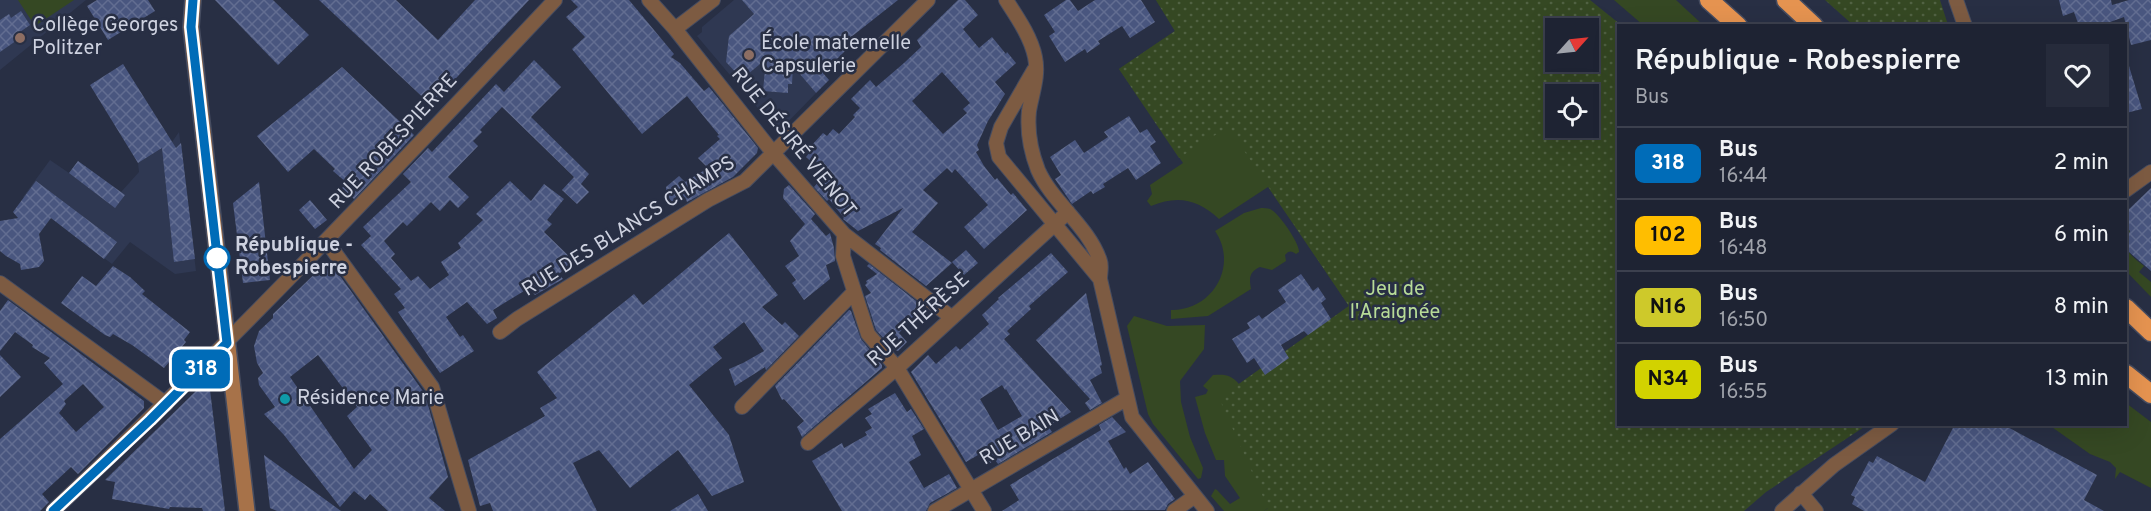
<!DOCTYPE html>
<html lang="fr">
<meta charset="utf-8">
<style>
body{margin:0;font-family:Overpass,sans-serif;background:#262b3b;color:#f1f3f6;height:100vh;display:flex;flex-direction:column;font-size:22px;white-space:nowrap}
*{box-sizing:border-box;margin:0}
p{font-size:20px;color:#a1a4ac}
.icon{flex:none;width:33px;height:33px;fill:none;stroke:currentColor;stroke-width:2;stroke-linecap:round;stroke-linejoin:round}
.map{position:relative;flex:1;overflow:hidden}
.side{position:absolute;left:1617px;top:24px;width:510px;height:402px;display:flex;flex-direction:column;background:#1e2333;border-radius:0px;box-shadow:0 6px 24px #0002,0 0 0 2px #3c404e}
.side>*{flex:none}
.badge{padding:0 12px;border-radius:9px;font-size:21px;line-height:39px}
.needle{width:39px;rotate:63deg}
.fabs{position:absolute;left:1545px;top:18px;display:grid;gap:12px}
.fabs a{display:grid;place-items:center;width:54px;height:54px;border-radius:0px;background:#1e2333;box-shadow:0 6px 24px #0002,0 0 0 2px #3c404e;font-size:30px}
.map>.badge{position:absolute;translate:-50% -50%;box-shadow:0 0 0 3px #fff}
.round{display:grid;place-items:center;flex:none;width:63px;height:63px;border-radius:0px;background:#262b3b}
.headline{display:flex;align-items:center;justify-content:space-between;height:102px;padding:0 18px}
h1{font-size:28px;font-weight:600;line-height:45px}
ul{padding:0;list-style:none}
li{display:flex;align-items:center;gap:18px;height:72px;padding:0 18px;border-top:2px solid #3c404e}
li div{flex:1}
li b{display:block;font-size:22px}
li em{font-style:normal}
li .badge{min-width:66px;font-weight:700;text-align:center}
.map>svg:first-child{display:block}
.built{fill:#2f3852}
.green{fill:#354823}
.park{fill:url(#park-dots);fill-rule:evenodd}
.building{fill:url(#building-cross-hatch);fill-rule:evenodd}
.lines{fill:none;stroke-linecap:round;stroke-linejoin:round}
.street-casing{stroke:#464c60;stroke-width:16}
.secondary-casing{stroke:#464c60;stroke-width:18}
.highway-casing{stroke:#464c60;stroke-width:21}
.street{stroke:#7d5b42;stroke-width:14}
.secondary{stroke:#a77249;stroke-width:15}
.highway{stroke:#e59350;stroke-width:18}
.line-casing{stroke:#fff;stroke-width:14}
.line{stroke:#006cb8;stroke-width:9}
.education-dot{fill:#8d6e63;stroke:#282f44;stroke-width:2}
.stop-dot{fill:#fff;stroke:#006cb8;stroke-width:3}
.culture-dot{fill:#0f9aa8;stroke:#282f44;stroke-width:2}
.labels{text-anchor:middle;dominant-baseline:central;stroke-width:5;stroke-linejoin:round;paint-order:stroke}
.poi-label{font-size:20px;fill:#ced2e0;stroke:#282f44;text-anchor:start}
.street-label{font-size:20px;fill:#ced2e0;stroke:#282f44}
.stop-label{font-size:20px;font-weight:bold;fill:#ced2e0;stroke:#282f44;text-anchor:start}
.park-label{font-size:20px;fill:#b7db97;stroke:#282f44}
</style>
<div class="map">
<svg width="2151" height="511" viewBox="0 0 2151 511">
<defs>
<pattern id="park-dots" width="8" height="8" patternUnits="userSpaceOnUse" patternTransform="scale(1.5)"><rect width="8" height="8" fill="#354823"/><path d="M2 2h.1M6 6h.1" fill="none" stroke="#516243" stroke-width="1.8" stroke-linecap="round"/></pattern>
<pattern id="building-cross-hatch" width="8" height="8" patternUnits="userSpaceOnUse" patternTransform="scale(1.5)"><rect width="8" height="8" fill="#49567f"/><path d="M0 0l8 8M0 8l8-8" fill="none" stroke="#626d91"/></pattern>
</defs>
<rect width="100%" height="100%" fill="#282f44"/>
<path class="built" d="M0,0H86L0,70Z
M734,0H813L769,36L816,93L783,127H774L697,36L702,32V27Z
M179,132L196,271L175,274L130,242L112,264L23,197L50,160L69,173L78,161L121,192L139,172L138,163L172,142Z"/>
<path class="green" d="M18,0H74L35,26Z
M1156,0H1191L1208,102L1382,245L1268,508L1264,511H1224L1211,496L1215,489L1217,490L1230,504L1240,498L1225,476L1224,460H1216L1205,433L1195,397L1206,394L1208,390L1203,386L1213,375C1226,374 1231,375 1239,384L1349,306L1268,187L1219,219C1198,199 1177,195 1151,206L1147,201L1152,194L1150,185L1183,163L1119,69L1175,31Z
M1614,0H1676L1703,25H1643Z
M1261,208C1263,208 1268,208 1270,209C1279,213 1300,244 1299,252L1296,254C1292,251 1289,250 1285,255L1286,261L1272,270L1260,267C1249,272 1249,278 1251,289L1208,316L1171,319V310C1212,311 1239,266 1215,231L1244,213Z
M2126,227L2132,232C2121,250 2130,255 2144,266L2139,272L2151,282V297L2126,271Z
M1134,316L1167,326L1205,325L1204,349L1180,381L1181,402L1190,437L1203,468L1201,478L1198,479L1153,424L1148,414L1127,326Z
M2126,403L2151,422V488L2120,472L2115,479L2116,468L2110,462L2090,454L2049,425L2126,424Z"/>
<path class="park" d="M1156,0H1590L1621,25L1618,26V424L1867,425L1766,492L1744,511H1264L1268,508L1219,398L1349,306L1228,127L1179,158L1119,69L1175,31ZM1556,28H1588V62H1556ZM1556,94H1588V128H1556Z
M1825,0H1940L1948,25H1853Z"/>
<path class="building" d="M97,0H148L155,11L108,40L87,6Z
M215,0H273L309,35L278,65Z
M319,0H396L438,40L475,0H529L431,105Z
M571,0H629L674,54L671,57L680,63L704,91L709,87L723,104L758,148L757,153L733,177L687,202L685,197L670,206L666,197V187L679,176L685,182L708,168L698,158L720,139L717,136L719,135L687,96L642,134L572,49L585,37L566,17L578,7Z
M742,0H898L846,41L850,46L823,73L829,80L816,93L793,66L792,84H788V93L763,91L766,59L742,79L726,62L729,36L754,14Z
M958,0H965L978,15L963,29L979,48L992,37L1006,54L1007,52L1016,63L995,82L1005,94L988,121L977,145L979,150L976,152L984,166L995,180L997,178L1011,195L1013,193L1027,210L984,249L964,227L988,205L955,169L952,173L947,168L923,190L938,203L912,232L952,263L926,286L880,250L881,248L875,244L903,208L858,231L843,219L844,218L829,199L827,201L814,187L825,174L806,157L814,147L812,145L823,133L827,136L833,129L839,134L855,117L853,115L860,108L851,99L870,80L876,87L904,63L921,47L917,40ZM942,72L970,103L963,109L967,113L943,134L912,101Z
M1066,0H1070L1078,11L1095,0H1141L1155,22L1130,38L1122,26L1098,41L1100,44L1087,53L1085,49L1065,62L1049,36L1055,32L1044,15Z
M2059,0H2111L2112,5L2129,0H2151V40L2131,45L2124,17L2099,26H2079L2074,12L2063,16Z
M21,11L30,25L20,32L23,36L0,52V20L9,14L11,18Z
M534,60L561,87L531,117L589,174L581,184L589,192L577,204L562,190L574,177L502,107L480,130L482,132L473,141L478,146L448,177L469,197L458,208L450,200L440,211L431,202L407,226L403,222L384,241L395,254L391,258L411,281L418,276L430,289L449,275L441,262L461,248L458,243L483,220L476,214L510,181L531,201L544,184L564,199L547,220L552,224L544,232L573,260L559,274L563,279L535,295L529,288L493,310L497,318L487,324L467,302L446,317L460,337L463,335L474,351L440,373L398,312L405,308L394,294L401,289L361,245L371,236L363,227L411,182L403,174L428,148L432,152L496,84L504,92Z
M123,64L176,148L181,143L195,259L174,262L162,148L138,163L90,85Z
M2126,66H2129L2142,109L2126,113Z
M342,67L414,135L354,199L342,188L347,183L333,171L335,169L314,149L288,172L257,136Z
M1129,116L1140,133L1147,129L1156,142L1150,146L1161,163L1136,180L1128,168L1103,184L1105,187L1093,194L1091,191L1072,204L1055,179L1061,175L1050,157L1075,140L1084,153L1108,137L1104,132Z
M78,161L125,195L115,208L69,173Z
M36,181L117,242L104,259L51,218L39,234L44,261L39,267L21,270L20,264L6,256L0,251V221L18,218L13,212Z
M259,182L270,280L243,283L233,203Z
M789,185L815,214L811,219L826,236L830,233L834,248L835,261L826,265L830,279L804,300L792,283L796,280L785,266L799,256L790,241L805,224L783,198L784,189Z
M2151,188V271L2129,252L2126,241L2130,231L2126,227V212Z
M310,200L327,220L315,229L299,210Z
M729,233L778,295L762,307L782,325L785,322L799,336L766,370L765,367L735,386L729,369L743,363L764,351L744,322L713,347L722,358L689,385L729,435L744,482L712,496L678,450L630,488L599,450L573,463L597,511H493L490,503L480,506L468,460L545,416L540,408L557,398L537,372L634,294L643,305Z
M966,250L978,263L964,275L952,262Z
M1051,253L1068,272L1029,306L1031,309L1007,331L1010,334L1004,339L1071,412L1048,426L1052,432L998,464L995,460L985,466L978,455L966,462L911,372L928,355L936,364L956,346L960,350L989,324L982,315L999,299L998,298ZM1002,385L1005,390L1006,389L1022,416L998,430L980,399Z
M327,262H330L425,394L448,477L429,498L445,511H388L370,494L365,500L354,491L340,507L284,435L264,414L275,407L259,385L258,378L263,373L257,363L254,346L259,331L273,318V314ZM318,355L357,407L347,416L372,450L354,469L290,377Z
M869,264L925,308L920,313L918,311L899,333L907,342L898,351L893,349L876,330L865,296L871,293L865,285L867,283L866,281L877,274L867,266Z
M113,266L130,277L145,291L142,294L190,332L184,340L186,342L164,368L132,345L113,334L110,337L105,335L61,303L82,276L96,286Z
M1301,274L1313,291L1318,287L1326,299L1321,303L1331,319L1308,335L1304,331L1281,345L1289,358L1265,375L1254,358L1247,363L1232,339L1250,328L1247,323L1259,315L1262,319L1286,302L1278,290Z
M1086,293L1102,365L1100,366L1102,373L1090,380L1102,403L1090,410L1085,403L1090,399L1036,340Z
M8,300L144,401V408L78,474L71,467L42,494L49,502L40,511H0V439L63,384L44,363L50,358L32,347L33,345L15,332L0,351V311ZM83,384L104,407L76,432L59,413L66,404L64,401Z
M849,310L851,311L861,339L882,365V368L802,437L797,427L804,421L784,399L782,400L775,386Z
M0,355L21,377L0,397Z
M200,387L210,390L225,511H203L202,508L170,507L169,509L112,499L115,482L105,480Z
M895,393L907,412L911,409L924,429L912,436L921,455L909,462L924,488L949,474L957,488L930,503L926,511H842L812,461L842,443L844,448L867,435L865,432L872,428L865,418L872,414L868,409Z
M1112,417L1126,432L1108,441L1124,469L1126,467L1130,474L1148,462L1175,499L1168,504L1165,510L1002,511L1019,500L1010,485L1101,430L1099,425Z
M1955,424H2002L2097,475L2084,500L2104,511H1864L1852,504L1855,497L1851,495L1869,461L1873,463L1877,456L1925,482Z
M264,455L341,511H277L270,508Z
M698,494L708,511H670Z"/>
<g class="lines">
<g class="street-casing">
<path id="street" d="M649,0L675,29L774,154L844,234L951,317
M1006,0C1017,17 1031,37 1035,57C1039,76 1032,93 1029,111C1027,131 1031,152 1038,170C1052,202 1089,227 1100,261C1102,266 1100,273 1100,279L1132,417L1207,511
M1956,0L1965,26
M675,29L713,0
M1034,70L1001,127L996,143L999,157L1100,279
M2126,190L2151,172
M844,234L843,256L868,334L897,368L984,511
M327,242L432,387L469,511
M0,283L166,404
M500,332L517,319L708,200L745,181L928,0
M742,407L854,292
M808,443L897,368L1068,212
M1801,493L1816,511
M53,511C227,347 391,174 555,0
M935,511L1126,399
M1174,511L1195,496
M1782,511L1834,465L1892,424"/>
</g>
<g class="secondary-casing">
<path id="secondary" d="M193,0L191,27L247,511"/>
</g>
<g class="highway-casing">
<path id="highway" d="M1709,0L1738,26
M1786,0L1814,26
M2126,308L2151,332
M2126,374L2151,394"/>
</g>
<use href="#street" class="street"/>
<use href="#secondary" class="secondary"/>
<use href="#highway" class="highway"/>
</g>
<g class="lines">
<g class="line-casing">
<path id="line" d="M53,511L150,420L227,343L191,27L193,0"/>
</g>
<use href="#line" class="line"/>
</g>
<g class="education-dot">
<circle cx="20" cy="38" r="6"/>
<circle cx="749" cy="55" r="6"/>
</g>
<circle class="stop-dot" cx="217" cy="258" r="12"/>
<circle class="culture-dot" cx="285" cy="399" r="6"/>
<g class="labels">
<g class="poi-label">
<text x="32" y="26">Collège Georges<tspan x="32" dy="23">Politzer</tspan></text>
<text x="761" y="44">École maternelle<tspan x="761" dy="23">Capsulerie</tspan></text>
<text x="297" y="399">Résidence Marie</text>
</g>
<g class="street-label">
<text transform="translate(394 142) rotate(-47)">RUE ROBESPIERRE</text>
<text transform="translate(793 143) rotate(51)">RUE DÉSIRÉ VIENOT</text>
<text transform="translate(629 227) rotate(-32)">RUE DES BLANCS CHAMPS</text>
<text transform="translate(919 320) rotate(-42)">RUE THÉRÈSE</text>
<text transform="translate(1020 438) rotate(-31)">RUE BAIN</text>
</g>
<g class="stop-label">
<text x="235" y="246">République -<tspan x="235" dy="23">Robespierre</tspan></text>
</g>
<g class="park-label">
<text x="1395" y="290">Jeu de<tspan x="1395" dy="23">l'Araignée</tspan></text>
</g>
</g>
</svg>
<div class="fabs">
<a><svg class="needle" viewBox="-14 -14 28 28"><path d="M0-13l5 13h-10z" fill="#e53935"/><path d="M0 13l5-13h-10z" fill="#a1a4ac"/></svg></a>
<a><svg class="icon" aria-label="locate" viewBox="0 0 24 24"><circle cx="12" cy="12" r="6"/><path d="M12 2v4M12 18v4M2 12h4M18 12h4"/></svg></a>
</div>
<b class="badge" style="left:201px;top:369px;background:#006cb8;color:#fff">318</b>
<section class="side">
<div class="headline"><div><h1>République - Robespierre</h1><p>Bus</p></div><a class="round"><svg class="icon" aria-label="heart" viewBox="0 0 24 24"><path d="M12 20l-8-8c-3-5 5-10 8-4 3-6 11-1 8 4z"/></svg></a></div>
<ul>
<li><span class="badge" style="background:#006cb8;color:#fff">318</span><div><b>Bus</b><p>16:44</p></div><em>2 min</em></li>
<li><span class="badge" style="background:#ffbe00;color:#111">102</span><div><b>Bus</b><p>16:48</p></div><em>6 min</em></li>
<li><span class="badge" style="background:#cec92a;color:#111">N16</span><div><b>Bus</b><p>16:50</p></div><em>8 min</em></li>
<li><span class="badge" style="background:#d2d200;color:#111">N34</span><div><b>Bus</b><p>16:55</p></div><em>13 min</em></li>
</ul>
</section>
</div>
